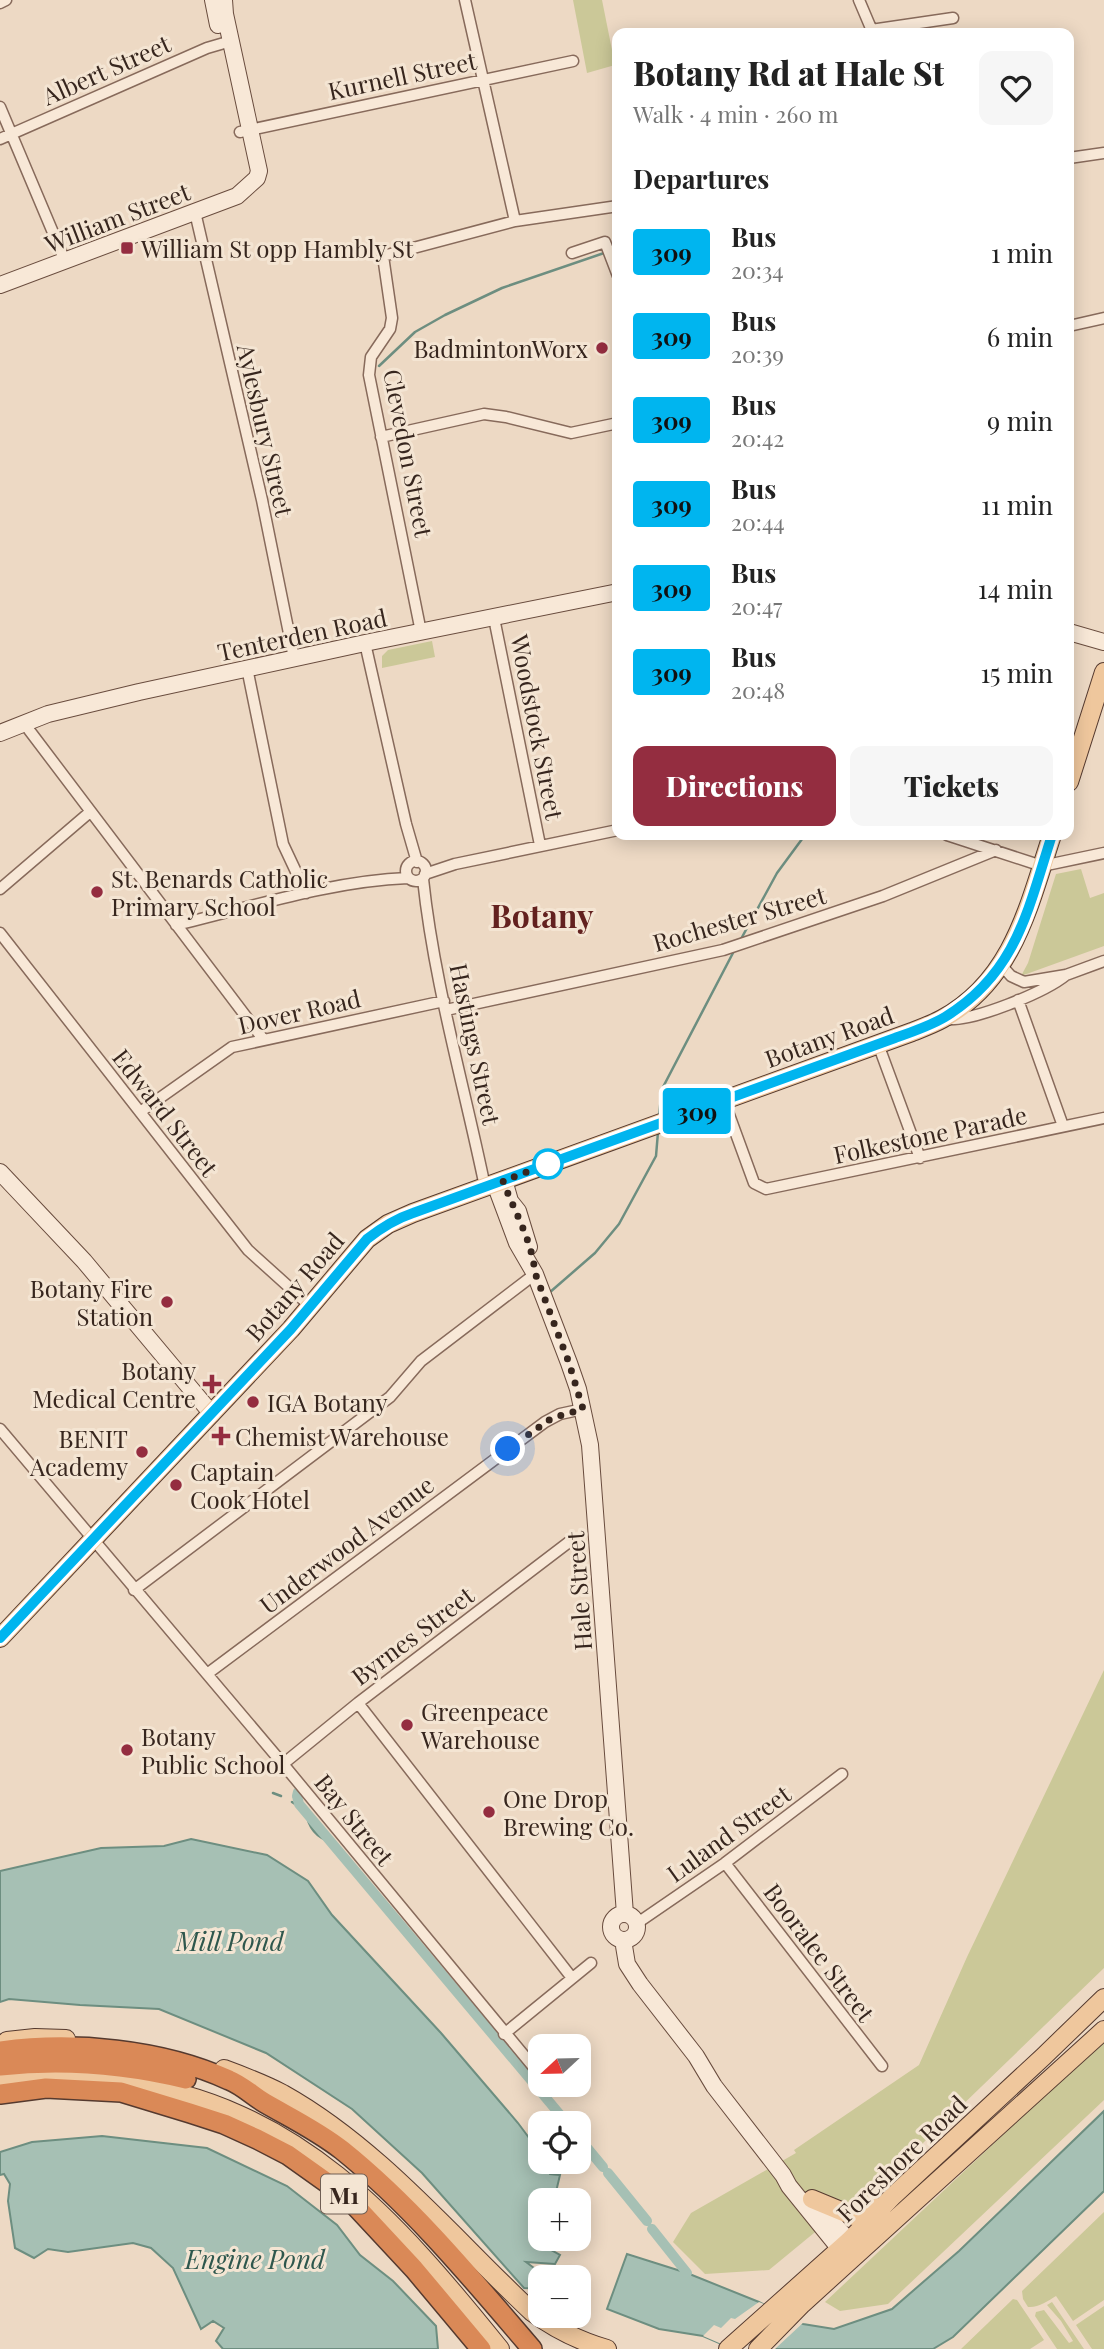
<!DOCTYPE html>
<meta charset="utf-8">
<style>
body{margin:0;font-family:"Playfair Display",serif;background:#f6f6f6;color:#222;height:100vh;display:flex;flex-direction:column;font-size:26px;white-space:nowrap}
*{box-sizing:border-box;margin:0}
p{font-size:23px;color:#767676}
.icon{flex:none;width:38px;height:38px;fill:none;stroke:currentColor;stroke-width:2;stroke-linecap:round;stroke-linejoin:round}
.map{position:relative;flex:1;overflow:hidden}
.details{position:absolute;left:612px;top:28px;width:462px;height:812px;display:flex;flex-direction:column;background:#fff;border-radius:14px;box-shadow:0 4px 18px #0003}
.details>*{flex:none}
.badge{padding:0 14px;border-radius:5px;font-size:24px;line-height:46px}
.needle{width:46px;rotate:248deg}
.tools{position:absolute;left:528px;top:2034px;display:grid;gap:14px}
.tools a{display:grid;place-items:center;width:63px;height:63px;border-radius:14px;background:#fff;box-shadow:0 4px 18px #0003;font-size:35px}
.you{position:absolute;width:35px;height:35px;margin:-18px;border:5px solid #fff;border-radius:50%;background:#1a73e8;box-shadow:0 0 0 10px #1a73e833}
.map>.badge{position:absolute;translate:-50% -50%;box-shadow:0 0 0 4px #fff}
h2{padding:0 21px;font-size:26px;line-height:63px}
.round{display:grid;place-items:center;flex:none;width:74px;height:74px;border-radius:14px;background:#f6f6f6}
.headline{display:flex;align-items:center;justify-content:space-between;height:119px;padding:0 21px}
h1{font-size:33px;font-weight:800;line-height:52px}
.primary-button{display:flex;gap:14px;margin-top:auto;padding:14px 21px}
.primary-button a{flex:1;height:80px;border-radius:14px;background:#942d40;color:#fff;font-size:28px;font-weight:800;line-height:80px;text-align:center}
.primary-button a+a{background:#f6f6f6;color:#222}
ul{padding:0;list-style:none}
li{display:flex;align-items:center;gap:21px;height:84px;padding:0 21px}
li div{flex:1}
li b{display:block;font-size:26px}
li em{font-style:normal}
li .badge{min-width:77px;font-weight:700;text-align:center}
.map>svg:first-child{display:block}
.green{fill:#cbc898}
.water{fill:#a6c0b4;stroke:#6d8e80;stroke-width:2}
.pier{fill:#edd9c4}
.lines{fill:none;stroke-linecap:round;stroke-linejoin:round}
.stream{stroke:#6d8e80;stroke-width:2.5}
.canal{stroke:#a6c0b4;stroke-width:10}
.street-casing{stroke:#876a5b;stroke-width:13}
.secondary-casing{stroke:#694c3e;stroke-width:18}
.primary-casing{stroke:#553a2f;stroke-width:20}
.highway-casing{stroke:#553a2f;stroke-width:22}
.street{stroke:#f8e8d7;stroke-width:10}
.secondary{stroke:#f8e8d7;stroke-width:16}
.primary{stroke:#efc79d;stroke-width:18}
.highway{stroke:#da8957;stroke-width:19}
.line-casing{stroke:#fff;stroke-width:16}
.line{stroke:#00b5ef;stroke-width:10}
.walk{stroke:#37261e;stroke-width:7;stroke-dasharray:0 12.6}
.poi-dot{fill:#942d40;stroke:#f4e5d3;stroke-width:2.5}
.stop-dot{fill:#fff;stroke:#00b5ef;stroke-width:3.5}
.labels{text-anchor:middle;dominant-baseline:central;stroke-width:6;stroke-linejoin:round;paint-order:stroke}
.shield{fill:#f4e5d3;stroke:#705f54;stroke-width:2}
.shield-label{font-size:23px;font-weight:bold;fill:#37261e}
.street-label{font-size:24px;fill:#37261e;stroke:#f4e5d3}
.poi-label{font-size:24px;fill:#37261e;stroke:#f4e5d3;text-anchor:start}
.water-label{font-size:26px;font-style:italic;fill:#2e574d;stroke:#f4e5d3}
.district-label{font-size:32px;font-weight:bold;fill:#63211f;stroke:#f4e5d3}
</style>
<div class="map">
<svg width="1104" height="2349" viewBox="0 0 1104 2349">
<rect width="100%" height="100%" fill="#edd9c4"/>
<path class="green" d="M573,0H602L615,65L587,73Z
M432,641L435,657L382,668V656L388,650Z
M1081,869L1090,898L1104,893V946L1021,976L1028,963L1056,874Z
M1104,1670V1968L864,2200L848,2205L769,2270L705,2274L673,2242L691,2213L796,2153L794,2150L919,2065L967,1957Z
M1104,2040V2100L888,2304L840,2311L825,2302Z
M1104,2212V2300L1073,2321L1056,2296C1048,2301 1038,2308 1028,2307L1023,2299L1022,2291Z
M1013,2299L1017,2300L1044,2340L1030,2349H961Z
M1052,2302L1084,2349H1057L1035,2316L1036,2312L1044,2310L1069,2343L1073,2341L1061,2321L1047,2305Z
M1104,2306V2349H1092L1076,2325Z"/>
<path class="water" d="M191,1839L267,1855L308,1881L332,1915L441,2033L518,2123L541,2154V2161H544L550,2174L560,2175L555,2196L562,2200H541V2237H538L544,2246L560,2255L555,2264L526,2262L546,2277H541V2289L524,2288L422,2173L352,2109L266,2053L159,2009L80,2005L9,1999L0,2002V1871L101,1848L164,1846Z
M1104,2111V2191L953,2337L933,2349H733L703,2336L659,2329L607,2309L627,2254L687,2273L759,2302L803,2324L834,2329L892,2309L959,2251Z
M102,2136L207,2148L287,2186L337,2225L360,2255L393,2281L436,2326L438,2349H223L216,2341L224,2328L213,2321L201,2329L173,2268L151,2248L133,2243L68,2252L48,2249L34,2258L15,2248L8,2201L10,2184L4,2174L0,2175V2152L32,2142Z"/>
<path class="pier" d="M759,2302L805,2321L775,2349H733L703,2336L714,2325L721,2328L731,2318L735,2319Z"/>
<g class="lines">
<path class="stream" d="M610,251L618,248
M379,366L415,332L445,315L502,288L604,253
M741,939L777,873L805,835
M659,1115L662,1089L734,951
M549,1293L595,1253L619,1224L656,1156L658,1132
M273,1793L281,1796
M294,1797L299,1804
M292,1802L306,1811C308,1827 317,1838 332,1842"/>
<path class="canal" d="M298,1792L297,1796L299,1804L567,2123
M579,2138L603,2167
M608,2173L647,2221
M652,2229L687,2273"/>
<g class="street-casing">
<path id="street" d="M465,0L515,221
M859,0L873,33
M0,3L6,0
M871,30L953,18
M0,107L65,261
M240,132L573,61
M0,139L207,48L231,41
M1069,158L1104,153
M195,212L262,500L294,658
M572,253L605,242L618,276
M1069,326L1104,318
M381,437L484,414L506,417L571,433L618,423
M494,618L540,845
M421,632L369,375L371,357L390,329L392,318L383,256L515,221L618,206
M365,643L406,824L417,862
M247,668L283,844L306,893
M23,722L263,1039
M947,835L1042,866L1104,853
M406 871a10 10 0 1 1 20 0a10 10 0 1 1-20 0Z
M425,874L455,864L618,830
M423,879C434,983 464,1085 485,1187
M0,889L90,812
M176,925C252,907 330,881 408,878
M0,933L248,1250L310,1306
M1002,966L1011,976L1024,982L1066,975L1104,961
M1018,1000L1063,1126
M446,1010L723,950L883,896L996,850
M946,1019C973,1022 1045,992 1066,975
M878,1044L920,1158
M724,1101L754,1183L766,1189L1104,1118
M140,1112L232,1047L444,1001
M0,1429L283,1764L541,2076
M134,1590L390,1397L421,1361L535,1274
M207,1674L545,1422L560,1414L583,1409
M358,1703L572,1978
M283,1764L358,1703L569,1542
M725,1863L882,2066
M636,1924L725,1863L842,1774
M504,2034L591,1963"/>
</g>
<g class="secondary-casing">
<path id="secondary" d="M213,0L218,25
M0,285L237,196L257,178L259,171L225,14L224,0
M1069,632L1104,642
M0,733L48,714L139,692L365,643L618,592
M0,1172L84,1261L212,1414
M495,1184L517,1243L535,1274L569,1363L578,1389L590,1445L625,1914
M506,1187L510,1201L518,1211L529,1247
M611 1927a13 13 0 1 1 26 0a13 13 0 1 1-26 0Z
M623,1940L627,1964L640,1984L696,2056L714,2086L783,2175L789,2186L848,2259
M813,2200L856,2249"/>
</g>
<g class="primary-casing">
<path id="primary" d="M1069,782L1104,672
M0,1638L291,1329L367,1239L388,1224L413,1213L912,1032C922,1028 933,1024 942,1019C1013,981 1029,905 1052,835
M7,2041L35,2038L66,2039
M224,2069C243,2076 264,2084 283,2094C378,2147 453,2238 532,2312C555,2329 579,2341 607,2349
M0,2084C39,2076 82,2077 121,2082C296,2104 396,2220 500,2349
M812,2199L853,2216H859L877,2207
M728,2349L849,2241L892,2197L1043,2057L1104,1998
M758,2349L802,2304L1104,2030"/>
</g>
<g class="highway-casing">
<path id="highway" d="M0,2051C73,2041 161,2049 229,2080C242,2085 253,2096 265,2103C291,2118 318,2131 342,2150C413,2207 473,2280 532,2349
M0,2066C64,2059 124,2064 186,2079
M0,2094L46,2088L121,2092L190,2113L224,2124L257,2139L288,2155L347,2197L414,2269L481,2349"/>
</g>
<use href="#street" class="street"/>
<use href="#secondary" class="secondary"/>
<use href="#primary" class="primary"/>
<use href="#highway" class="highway"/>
</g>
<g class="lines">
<g class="line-casing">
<path id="line" d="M0,1638L291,1329L367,1239C381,1228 395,1219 413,1213L895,1038C912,1032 930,1026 945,1017C1017,973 1028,909 1052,835"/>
</g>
<use href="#line" class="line"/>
<path class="walk" d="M508,1449L552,1418L583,1409L569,1363L535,1273C532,1240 514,1211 503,1181L548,1164"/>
</g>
<g class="poi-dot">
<rect x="120" y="241" width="14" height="14" rx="3.5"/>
<circle cx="602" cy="348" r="7"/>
<circle cx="97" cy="892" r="7"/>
<circle cx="167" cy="1302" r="7"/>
<path d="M208.5 1373.5h7v7h7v7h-7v7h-7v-7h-7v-7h7z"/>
<circle cx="253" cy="1402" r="7"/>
<path d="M217.5 1425.5h7v7h7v7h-7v7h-7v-7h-7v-7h7z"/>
<circle cx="142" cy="1452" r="7"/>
<circle cx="176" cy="1485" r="7"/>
<circle cx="407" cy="1725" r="7"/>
<circle cx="127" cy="1750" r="7"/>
<circle cx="489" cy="1812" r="7"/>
</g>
<circle class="stop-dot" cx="548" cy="1164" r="14"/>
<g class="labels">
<rect class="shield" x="321" y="2174.5" width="46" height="39" rx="5"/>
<g class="shield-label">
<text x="344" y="2194">M1</text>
</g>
<g class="street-label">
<text transform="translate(106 69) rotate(-24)">Albert Street</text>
<text transform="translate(402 75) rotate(-12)">Kurnell Street</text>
<text transform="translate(117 217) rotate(-21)">William Street</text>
<text transform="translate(266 430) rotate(77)">Aylesbury Street</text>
<text transform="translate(409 453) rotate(79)">Clevedon Street</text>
<text transform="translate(302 634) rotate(-12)">Tenterden Road</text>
<text transform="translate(538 727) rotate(79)">Woodstock Street</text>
<text transform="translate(739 918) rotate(-16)">Rochester Street</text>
<text transform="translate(299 1011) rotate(-13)">Dover Road</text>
<text transform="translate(829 1036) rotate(-20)">Botany Road</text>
<text transform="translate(476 1044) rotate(78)">Hastings Street</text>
<text transform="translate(166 1112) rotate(52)">Edward Street</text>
<text transform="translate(930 1134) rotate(-12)">Folkestone Parade</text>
<text transform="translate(294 1286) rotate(-49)">Botany Road</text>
<text transform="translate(346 1544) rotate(-37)">Underwood Avenue</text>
<text transform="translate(578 1591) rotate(-94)">Hale Street</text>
<text transform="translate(412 1635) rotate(-37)">Byrnes Street</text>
<text transform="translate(355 1819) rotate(51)">Bay Street</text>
<text transform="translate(728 1833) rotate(-36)">Luland Street</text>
<text transform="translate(820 1952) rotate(53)">Booralee Street</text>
<text transform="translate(901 2158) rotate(-44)">Foreshore Road</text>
</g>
<g class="poi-label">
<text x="141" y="248">William St opp Hambly St</text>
<text x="588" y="348" text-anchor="end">BadmintonWorx</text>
<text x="111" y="878">St. Benards Catholic<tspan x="111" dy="28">Primary School</tspan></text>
<text x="153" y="1288" text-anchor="end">Botany Fire<tspan x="153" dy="28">Station</tspan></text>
<text x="196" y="1370" text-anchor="end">Botany<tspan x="196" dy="28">Medical Centre</tspan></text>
<text x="267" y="1402">IGA Botany</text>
<text x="235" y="1436">Chemist Warehouse</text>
<text x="128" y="1438" text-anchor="end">BENIT<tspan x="128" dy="28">Academy</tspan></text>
<text x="190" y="1471">Captain<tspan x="190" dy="28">Cook Hotel</tspan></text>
<text x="421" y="1711">Greenpeace<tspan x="421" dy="28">Warehouse</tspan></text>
<text x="141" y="1736">Botany<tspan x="141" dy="28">Public School</tspan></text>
<text x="503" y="1798">One Drop<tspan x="503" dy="28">Brewing Co.</tspan></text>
</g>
<g class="water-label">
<text x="230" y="1940">Mill Pond</text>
<text x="255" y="2258">Engine Pond</text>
</g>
<g class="district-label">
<text x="542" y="914">Botany</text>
</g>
</g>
</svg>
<div class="tools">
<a><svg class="needle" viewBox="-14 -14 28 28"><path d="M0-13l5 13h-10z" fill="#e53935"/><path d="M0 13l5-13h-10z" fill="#767676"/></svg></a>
<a><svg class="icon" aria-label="locate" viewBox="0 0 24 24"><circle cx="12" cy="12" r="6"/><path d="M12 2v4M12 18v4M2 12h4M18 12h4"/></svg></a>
<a>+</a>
<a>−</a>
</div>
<div class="you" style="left:508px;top:1449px"></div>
<b class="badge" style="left:697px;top:1111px;background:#00b5ef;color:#111">309</b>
<section class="details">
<div class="headline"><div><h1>Botany Rd at Hale St</h1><p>Walk · 4 min · 260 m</p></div><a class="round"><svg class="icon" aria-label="heart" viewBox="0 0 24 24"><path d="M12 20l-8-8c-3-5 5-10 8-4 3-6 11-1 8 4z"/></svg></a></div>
<h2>Departures</h2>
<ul>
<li><span class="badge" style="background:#00b5ef;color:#111">309</span><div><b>Bus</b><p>20:34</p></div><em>1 min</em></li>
<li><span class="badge" style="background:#00b5ef;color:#111">309</span><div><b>Bus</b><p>20:39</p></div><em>6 min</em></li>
<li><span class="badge" style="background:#00b5ef;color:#111">309</span><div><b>Bus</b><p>20:42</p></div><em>9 min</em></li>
<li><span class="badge" style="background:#00b5ef;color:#111">309</span><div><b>Bus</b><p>20:44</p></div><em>11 min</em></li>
<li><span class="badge" style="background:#00b5ef;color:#111">309</span><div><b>Bus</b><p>20:47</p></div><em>14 min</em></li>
<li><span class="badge" style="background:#00b5ef;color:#111">309</span><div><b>Bus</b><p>20:48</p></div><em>15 min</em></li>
</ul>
<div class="primary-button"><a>Directions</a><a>Tickets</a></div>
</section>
</div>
